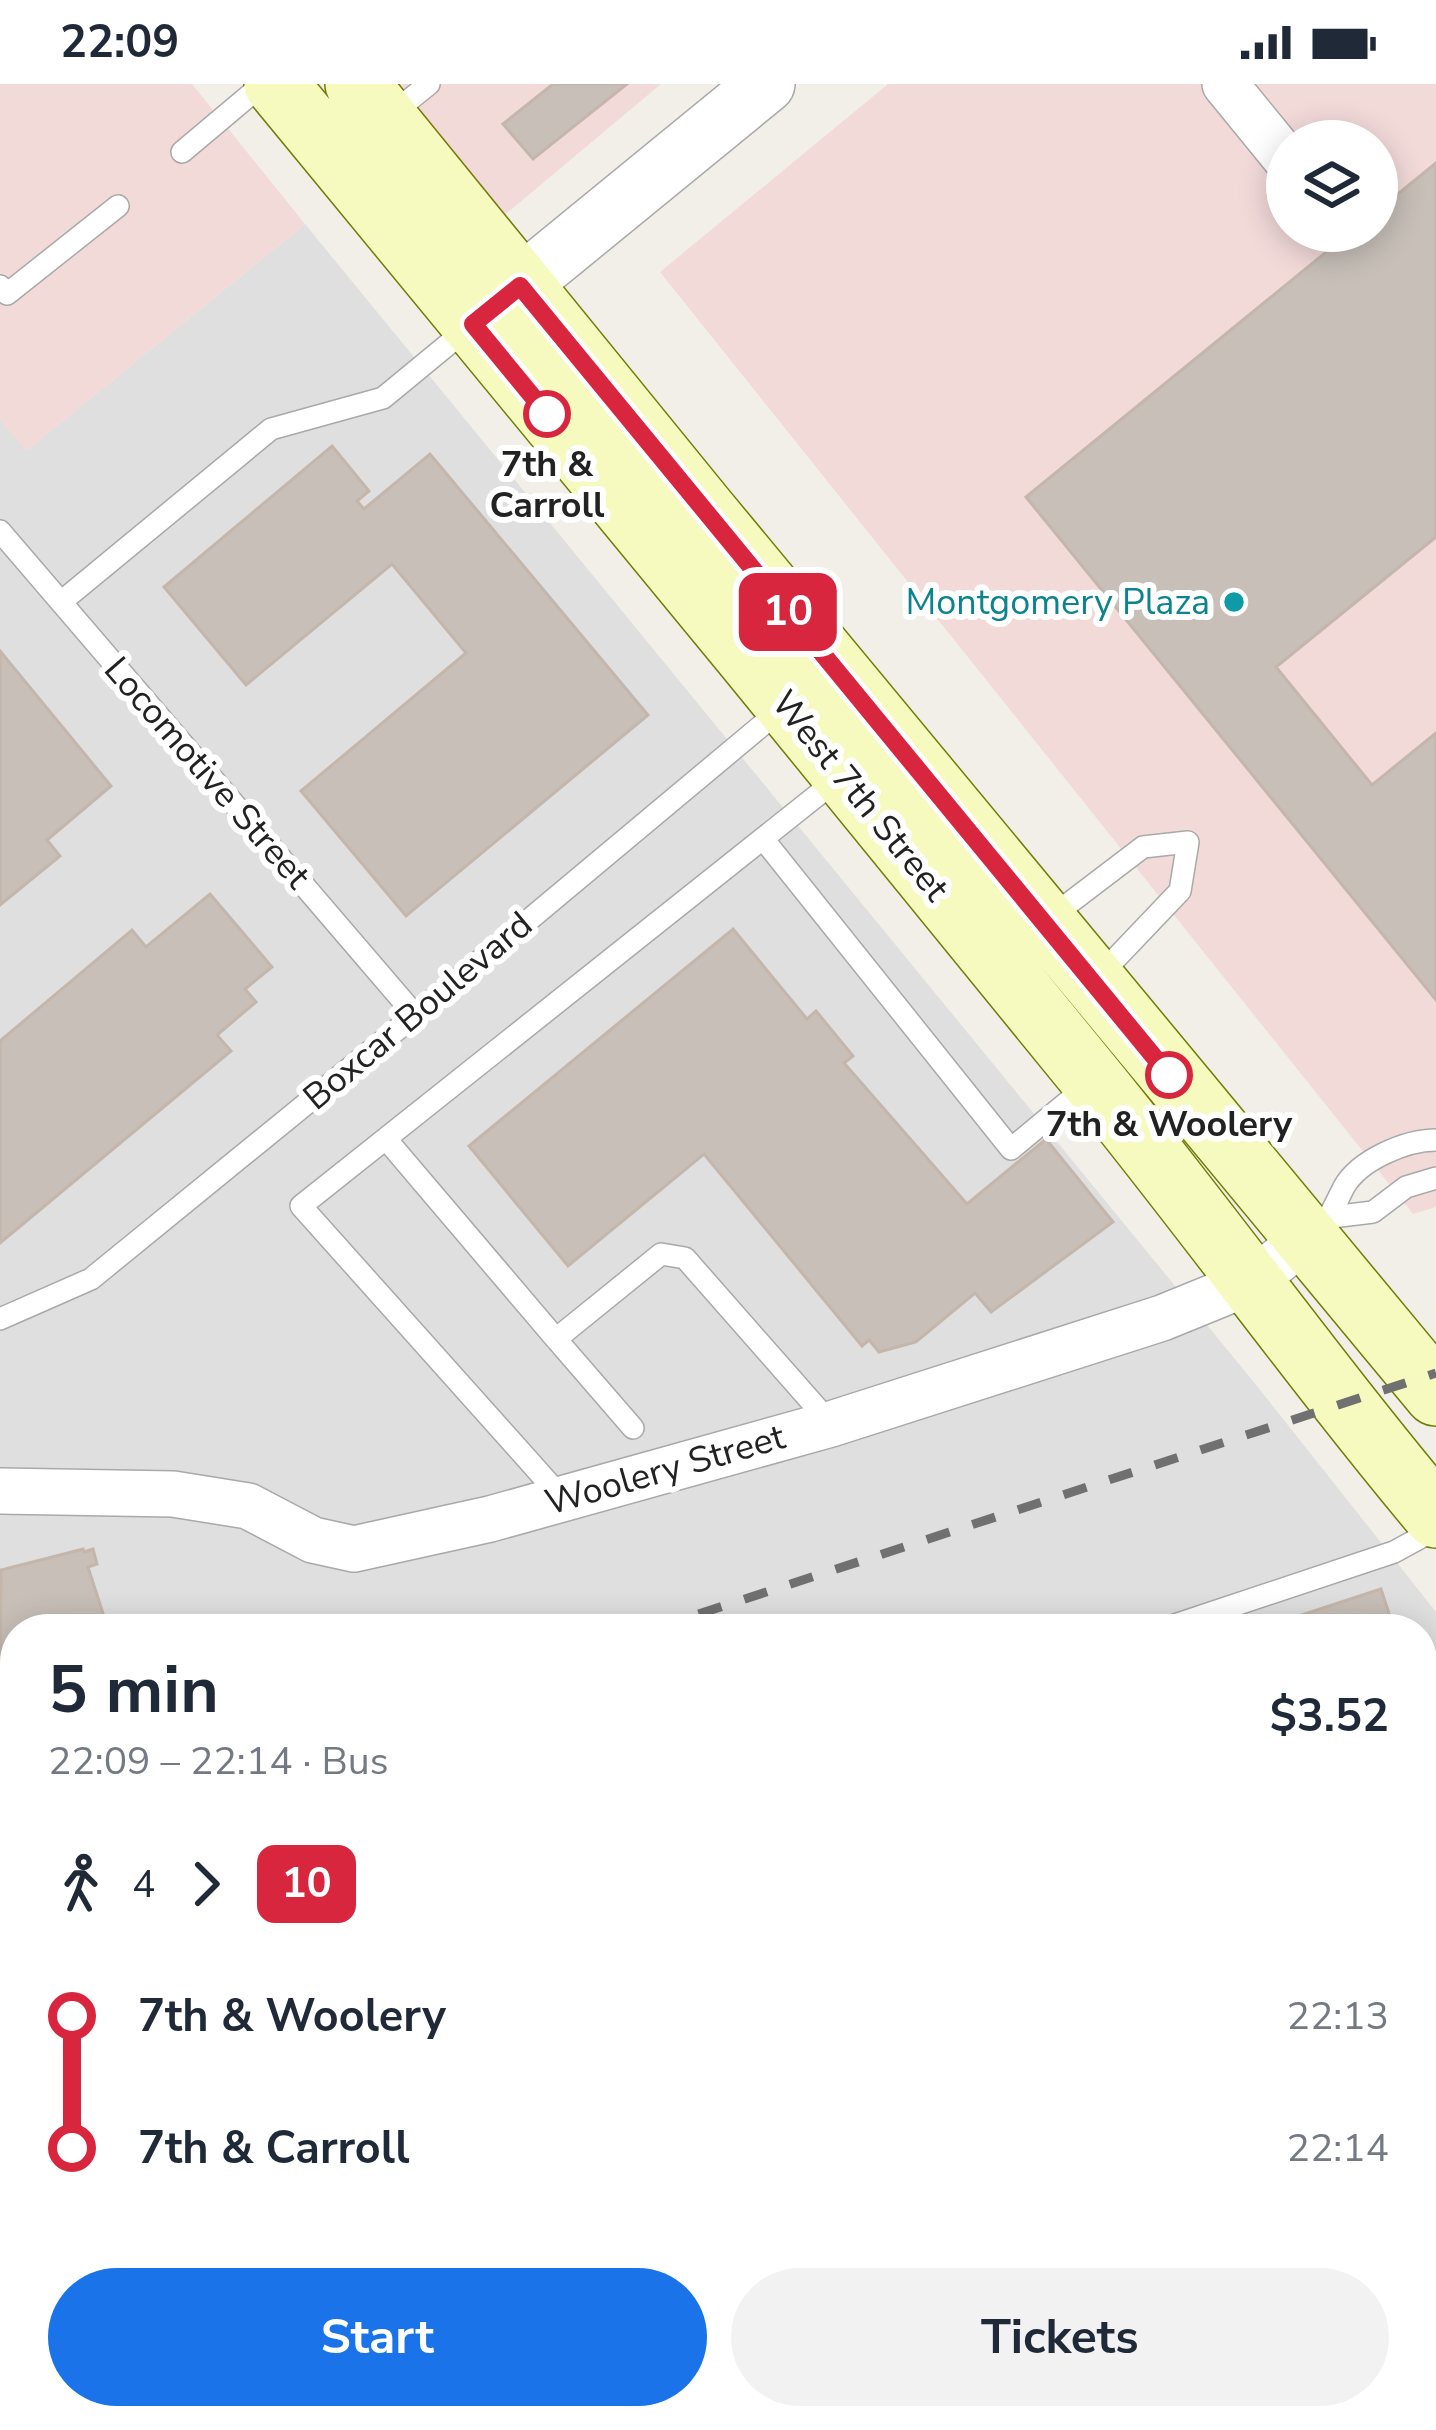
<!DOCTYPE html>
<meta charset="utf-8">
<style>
body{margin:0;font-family:"Nunito Sans",sans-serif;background:#f2f2f3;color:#1f2937;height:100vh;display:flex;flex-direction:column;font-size:45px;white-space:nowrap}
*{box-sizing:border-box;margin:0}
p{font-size:39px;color:#747a83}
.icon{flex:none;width:66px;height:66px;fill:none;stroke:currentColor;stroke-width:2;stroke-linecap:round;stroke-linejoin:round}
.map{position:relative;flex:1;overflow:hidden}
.drawer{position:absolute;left:0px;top:1530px;width:1437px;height:816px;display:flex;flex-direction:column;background:#fff;border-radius:48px 48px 0 0;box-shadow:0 6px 30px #0003}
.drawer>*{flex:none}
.badge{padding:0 24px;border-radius:18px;font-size:42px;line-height:78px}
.fabs{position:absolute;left:1266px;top:36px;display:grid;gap:24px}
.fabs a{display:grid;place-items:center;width:132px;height:132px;border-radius:50%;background:#fff;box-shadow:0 6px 30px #0003;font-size:60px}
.map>.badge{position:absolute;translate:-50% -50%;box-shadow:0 0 0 6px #fff}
.legs{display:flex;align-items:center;gap:18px;height:132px;padding:0 48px;font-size:39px}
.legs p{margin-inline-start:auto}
.overview{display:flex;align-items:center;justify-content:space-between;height:204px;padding:0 48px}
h1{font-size:66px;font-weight:700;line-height:90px}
.action{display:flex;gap:24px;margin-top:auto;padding:24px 48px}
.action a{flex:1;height:138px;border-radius:72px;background:#1a73e8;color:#fff;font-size:48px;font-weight:700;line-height:138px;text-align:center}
.action a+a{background:#f2f2f3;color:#1f2937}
ul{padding:0 48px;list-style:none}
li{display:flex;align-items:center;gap:42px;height:132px;font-size:45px}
li i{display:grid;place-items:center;width:18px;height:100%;margin:0 15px;background:currentColor}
li i::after{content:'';width:30px;height:30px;margin:-15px;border:9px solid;border-radius:50%;background:#fff}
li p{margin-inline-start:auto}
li:first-child i{background:linear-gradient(#0000 50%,currentColor 0)}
li:last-child i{background:linear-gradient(currentColor 50%,#0000 0)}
.status{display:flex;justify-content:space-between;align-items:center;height:84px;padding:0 60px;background:#fff;direction:ltr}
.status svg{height:33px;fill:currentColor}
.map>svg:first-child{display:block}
.residential{fill:#e0dfdf}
.commercial{fill:#f2dad9;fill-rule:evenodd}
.park{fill:#c8facc}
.building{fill:#c7bfb8;stroke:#c4b6ab;stroke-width:3}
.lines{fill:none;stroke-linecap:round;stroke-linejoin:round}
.service-casing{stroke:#a9a9a9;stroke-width:24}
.minor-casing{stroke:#a9a9a9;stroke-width:48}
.tertiary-casing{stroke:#a9a9a9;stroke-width:60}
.secondary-casing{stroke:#707d05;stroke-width:66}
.service{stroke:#fff;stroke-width:21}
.minor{stroke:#fff;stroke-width:45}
.tertiary{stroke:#fff;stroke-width:57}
.secondary{stroke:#f7fabf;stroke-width:63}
.rail{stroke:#707070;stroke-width:9;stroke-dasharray:24 24;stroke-linecap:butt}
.line-1-casing{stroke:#fff;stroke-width:27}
.line-1{stroke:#d7263d;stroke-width:18}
.stop-1-dot{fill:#fff;stroke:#d7263d;stroke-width:6}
.culture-dot{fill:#0f9aa8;stroke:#fff;stroke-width:4.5}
.labels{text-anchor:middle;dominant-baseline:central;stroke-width:12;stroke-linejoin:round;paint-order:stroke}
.stop-label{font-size:36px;font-weight:bold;fill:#222;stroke:#fff}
.culture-label{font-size:36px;fill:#0d838f;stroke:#fff;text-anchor:end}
.street-label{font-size:36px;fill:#222;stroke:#fff}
</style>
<div class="status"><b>22:09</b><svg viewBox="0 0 49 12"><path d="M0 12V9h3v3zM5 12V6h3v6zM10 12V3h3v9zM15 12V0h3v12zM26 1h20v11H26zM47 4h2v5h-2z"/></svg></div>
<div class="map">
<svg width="1436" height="2346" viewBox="0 0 1436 2346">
<rect width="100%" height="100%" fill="#f2efe9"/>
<path class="residential" d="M305,140L1257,1302L1436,1528V2190L1422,2195V1545H15V2331H988L940,2346H0V335L27,366Z"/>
<path class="commercial" d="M0,0H192L305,140L26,367L0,335Z
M390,0H661L500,135Z
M888,0H1436V1123L1413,1130L660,188ZM1287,57H1377V147H1287Z"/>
<path class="park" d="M1436,2282V2346H1260L1304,2331H1422V2288Z"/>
<path class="building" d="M553,0H627L533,75L503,40Z
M1436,79V453L1276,583L1372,701L1436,649V916L1026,413L1352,147H1377V127Z
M332,362L369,407L357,417L364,425L430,370L648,631L406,832L301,707L466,569L392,480L246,601L164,503Z
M0,567L111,702L47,756L60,772L0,821Z
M210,810L272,883L245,905L256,918L217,951L231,967L0,1159V957L132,846L146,863Z
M733,845L807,935L816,927L853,972L844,979L967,1120L1046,1055L1113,1138L991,1228L975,1209L916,1258L879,1268L869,1256L862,1262L704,1070L568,1182L469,1062Z
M83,1465L84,1468L93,1465L97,1480L88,1483L108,1545H15V1620L0,1624L1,1486Z
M1381,1505L1394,1545H1259Z
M1422,1632L1430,1656L1436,1655V1697L1422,1702Z
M1436,1802V1896L1422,1850V1807Z
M15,1910V2205L0,2157V1915Z
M15,2219V2331H186L191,2346H77L75,2339L53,2346H0V2224Z
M303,2331H658L607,2346H308Z"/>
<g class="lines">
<g class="service-casing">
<path id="service" d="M388,33L429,0
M182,68L263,0
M0,202L7,210L118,122
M0,447L415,931
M61,518L271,345L383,314L468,244
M764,756L1011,1065L1088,1001
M1051,833L1143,763L1188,758L1180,807L1098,893
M386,1055L556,1255L661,1170L685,1174L831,1340
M1332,1133L1373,1128L1406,1103L1436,1094
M1311,1150C1332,1133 1332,1126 1344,1103C1359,1076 1406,1056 1436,1056
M0,1235L91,1195L415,931L785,622
M556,1255L633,1344
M562,1414L301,1122L839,694
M1163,1545L1394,1468L1436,1445
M0,1872L15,1864
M1422,2121L1436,2168
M266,2331L270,2346"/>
</g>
<g class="minor-casing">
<path id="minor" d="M1225,0L1287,76
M0,1407L173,1410L248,1422L313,1456L354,1465L490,1435L831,1340L1162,1234L1253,1197L1306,1154
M1422,1770L1436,1758
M1422,2243L1436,2237
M784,2346L803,2331
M1169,2346L1213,2331"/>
</g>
<g class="tertiary-casing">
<path id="tertiary" d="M486,229L766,0"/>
</g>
<g class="secondary-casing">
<path id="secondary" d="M276,0C549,330 822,662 1092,995C1209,1139 1317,1290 1436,1432
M357,0L702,424L1436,1310"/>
</g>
<use href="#service" class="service"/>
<use href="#minor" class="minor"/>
<use href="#tertiary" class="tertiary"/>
<use href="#secondary" class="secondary"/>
<path class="rail" d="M653,1545L1436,1289
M0,1735L15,1730"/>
</g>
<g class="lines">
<g class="line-1-casing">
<path id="line-1" d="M547,330L473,240L520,202L1169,991"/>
</g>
<use href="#line-1" class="line-1"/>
</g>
<g class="stop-1-dot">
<circle cx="547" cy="330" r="21"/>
<circle cx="1169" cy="991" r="21"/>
</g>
<circle class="culture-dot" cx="1234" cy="518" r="12"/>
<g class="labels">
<g class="stop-label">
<text x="547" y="380">7th &amp;<tspan x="547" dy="41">Carroll</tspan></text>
<text x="1169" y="1040">7th &amp; Woolery</text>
</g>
<g class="culture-label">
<text x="1210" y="518">Montgomery Plaza</text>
</g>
<g class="street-label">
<text transform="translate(207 689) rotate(49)">Locomotive Street</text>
<text transform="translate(860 712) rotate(51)">West 7th Street</text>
<text transform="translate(418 927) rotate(-40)">Boxcar Boulevard</text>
<text transform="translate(665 1386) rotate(-16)">Woolery Street</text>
</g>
</g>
</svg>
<div class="fabs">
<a><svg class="icon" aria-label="layers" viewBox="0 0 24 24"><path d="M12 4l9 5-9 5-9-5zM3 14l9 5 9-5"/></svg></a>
</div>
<b class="badge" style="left:788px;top:528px;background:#d7263d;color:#fff">10</b>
<section class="drawer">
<div class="overview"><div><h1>5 min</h1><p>22:09 – 22:14 · Bus</p></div><b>$3.52</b></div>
<div class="legs"><svg class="icon" aria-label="walk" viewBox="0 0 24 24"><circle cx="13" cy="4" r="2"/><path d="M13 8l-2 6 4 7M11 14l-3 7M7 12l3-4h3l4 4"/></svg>4<svg class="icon" aria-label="forward" viewBox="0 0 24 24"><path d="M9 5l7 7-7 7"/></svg><b class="badge" style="background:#d7263d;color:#fff">10</b></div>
<ul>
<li><i style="color:#d7263d"></i><b>7th &amp; Woolery</b><p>22:13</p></li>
<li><i style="color:#d7263d"></i><b>7th &amp; Carroll</b><p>22:14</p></li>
</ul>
<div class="action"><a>Start</a><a>Tickets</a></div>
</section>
</div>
